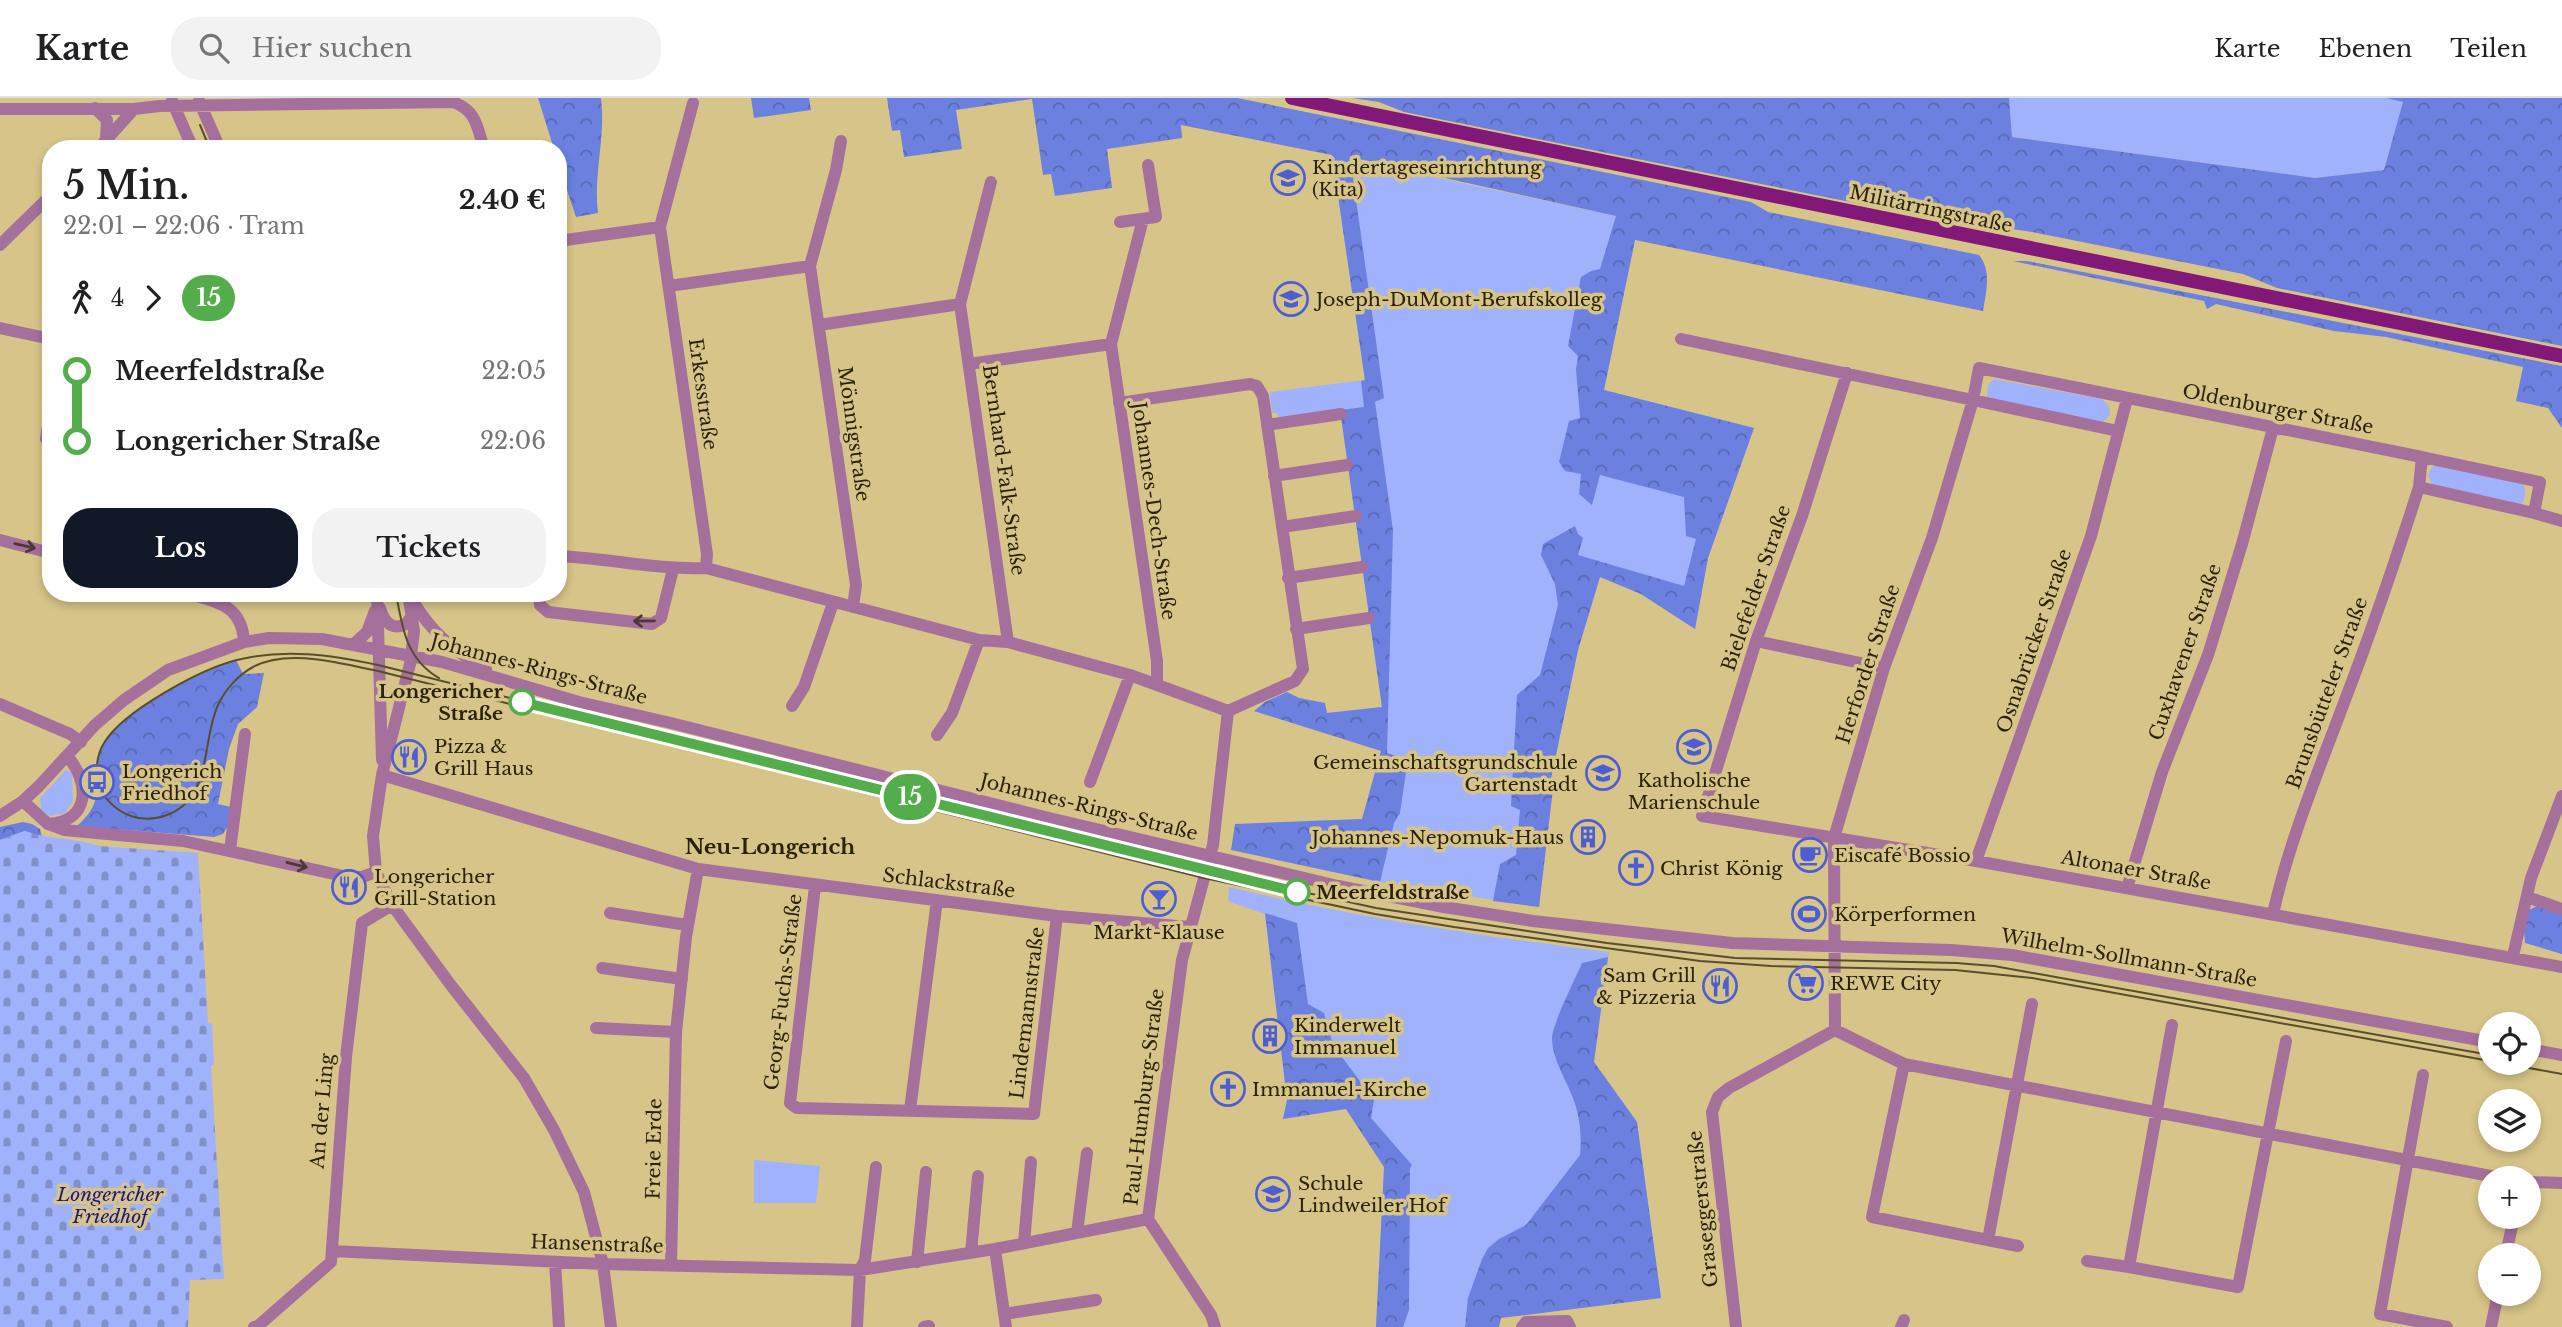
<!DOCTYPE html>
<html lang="de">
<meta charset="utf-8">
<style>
body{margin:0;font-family:"Libre Baskerville",serif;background:#f2f2f2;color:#202124;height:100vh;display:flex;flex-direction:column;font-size:26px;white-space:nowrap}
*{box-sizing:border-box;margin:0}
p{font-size:23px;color:#757577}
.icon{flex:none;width:38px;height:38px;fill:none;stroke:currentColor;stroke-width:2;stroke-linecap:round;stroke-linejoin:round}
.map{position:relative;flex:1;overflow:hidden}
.drawer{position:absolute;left:42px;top:42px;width:525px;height:462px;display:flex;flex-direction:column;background:#fff;border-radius:28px;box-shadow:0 4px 10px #0003}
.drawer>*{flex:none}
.badge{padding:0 14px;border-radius:23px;font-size:24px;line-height:46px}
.tools{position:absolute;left:2478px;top:914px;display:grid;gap:14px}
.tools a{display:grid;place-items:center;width:63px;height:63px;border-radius:50%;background:#fff;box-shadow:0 4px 10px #0003;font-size:35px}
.map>.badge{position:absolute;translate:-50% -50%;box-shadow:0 0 0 4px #fff}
.legs{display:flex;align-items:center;gap:10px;height:77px;padding:0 21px;font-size:23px}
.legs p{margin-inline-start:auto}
.head{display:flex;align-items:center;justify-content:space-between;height:119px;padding:0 21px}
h1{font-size:38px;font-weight:600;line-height:52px}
.button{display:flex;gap:14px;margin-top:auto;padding:14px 21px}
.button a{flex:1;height:80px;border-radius:28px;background:#111827;color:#fff;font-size:28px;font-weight:600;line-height:80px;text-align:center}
.button a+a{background:#f2f2f2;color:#202124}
ul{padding:0 21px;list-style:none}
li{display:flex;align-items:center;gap:24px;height:70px;font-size:26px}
li i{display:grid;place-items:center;width:10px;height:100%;margin:0 9px;background:currentColor}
li i::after{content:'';width:18px;height:18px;margin:-9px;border:5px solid;border-radius:50%;background:#fff}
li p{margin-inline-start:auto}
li:first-child i{background:linear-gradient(#0000 50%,currentColor 0)}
li:last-child i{background:linear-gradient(currentColor 50%,#0000 0)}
header{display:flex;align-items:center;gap:42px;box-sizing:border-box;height:98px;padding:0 35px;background:#fff;border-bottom:2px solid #e0e0e0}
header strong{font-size:33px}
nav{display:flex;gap:38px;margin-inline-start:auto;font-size:24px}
.search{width:490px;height:63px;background:#f2f2f2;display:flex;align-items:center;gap:18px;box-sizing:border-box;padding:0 24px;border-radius:28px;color:#757577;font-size:26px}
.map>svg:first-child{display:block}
.green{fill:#9fb2fb}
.forest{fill:url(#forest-crowns)}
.cemetery{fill:url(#cemetery-stones)}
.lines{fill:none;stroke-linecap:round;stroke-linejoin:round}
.minor{stroke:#a6709d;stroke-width:12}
.major{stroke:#821978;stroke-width:14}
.tram{stroke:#594e2c;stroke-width:2}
.oneway{stroke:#4e3935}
.line-1-casing{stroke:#fff;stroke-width:16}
.line-1{stroke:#54ad4b;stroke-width:10}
.stop-1-dot{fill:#fff;stroke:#54ad4b;stroke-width:3.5}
.labels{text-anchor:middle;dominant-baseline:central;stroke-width:7;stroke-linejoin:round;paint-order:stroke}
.poi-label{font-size:19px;fill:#292209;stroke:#d7c488;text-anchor:start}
.street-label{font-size:19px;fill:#292209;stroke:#d7c488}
.stop-label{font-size:19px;font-weight:bold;fill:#292209;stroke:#d7c488;text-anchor:end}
.park-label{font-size:19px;font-style:italic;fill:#1c1384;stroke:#d7c488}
.neighbourhood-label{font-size:21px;font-weight:bold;fill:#292209;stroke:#d7c488}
</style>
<header>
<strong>Karte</strong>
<div class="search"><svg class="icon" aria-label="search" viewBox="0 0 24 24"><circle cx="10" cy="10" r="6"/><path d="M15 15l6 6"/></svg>Hier suchen</div>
<nav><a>Karte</a><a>Ebenen</a><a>Teilen</a></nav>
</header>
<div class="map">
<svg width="2562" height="1229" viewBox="0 0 2562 1229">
<defs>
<pattern id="forest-crowns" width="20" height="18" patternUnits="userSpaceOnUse" patternTransform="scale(1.75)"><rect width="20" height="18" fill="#6c80df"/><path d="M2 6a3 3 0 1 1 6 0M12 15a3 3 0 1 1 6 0" fill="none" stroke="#5968b3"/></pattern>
<pattern id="cemetery-stones" width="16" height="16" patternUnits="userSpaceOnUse" patternTransform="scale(1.75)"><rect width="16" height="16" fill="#9fb2fb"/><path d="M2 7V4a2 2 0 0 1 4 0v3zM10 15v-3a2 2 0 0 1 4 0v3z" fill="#8290c9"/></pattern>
</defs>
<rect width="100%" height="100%" fill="#d7c488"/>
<path class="green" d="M2009,0H2386L2404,3L2384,72L2315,80L2012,39Z
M1332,57L1639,123L1604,292L1754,330L1708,460L1695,531L1641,496L1600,479L1578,552L1551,681L1554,682L1539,809L1380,784L1296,766L1304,723L1362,721L1381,652L1254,613L1265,604L1287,594L1299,600L1325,605L1327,615L1382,609L1340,311L1279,320L1277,315H1272L1270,294L1365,282Z
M1994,281L2102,301L2109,308L2110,317L2102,325L1987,300L1988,287Z
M2438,366L2521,382C2526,391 2527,396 2522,406L2514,408L2434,389L2428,378L2431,370Z
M66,672L72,675L73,703L65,715L50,718L41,712L40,700Z
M1229,789C1355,819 1481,838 1609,854L1594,964L1637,1024L1661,1200L1465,1224V1229H1376L1384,1069L1346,1011L1283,1021L1287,1002L1265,816L1228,803Z
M754,1062L820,1068L816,1105H754Z"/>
<path class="forest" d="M538,0H601C606,39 593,77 598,115L576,119L558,65V51H554Z
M751,0H809L811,12L754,20Z
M887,0H1237L1751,104L1768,114L1979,157C1992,173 1986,194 1983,213L1635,142L1604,292L1754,330L1708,460L1695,531L1641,496L1600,479L1578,552L1551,681L1554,682L1539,809L1493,803L1500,766L1516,757L1520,712L1511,708L1517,597L1540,577L1558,507L1555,486L1541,457L1543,446L1575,428L1578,436L1583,440L1578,457L1684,488L1696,441L1686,438L1684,399L1600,377L1592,407L1579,396L1581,376L1565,373L1559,364L1569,323L1580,320L1576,271L1578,258L1568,248L1581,179L1591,173L1600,171L1616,118L1350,59L1384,300L1375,304L1393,432L1387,655L1408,661L1400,715L1394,725L1380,784L1231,752L1235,726L1362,721L1381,653L1254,613L1265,604L1287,594L1299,600L1325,605L1327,615L1382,609L1340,312L1364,309L1361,283L1365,282L1332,57L1181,27L1182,40L1107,51L1112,90L1055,98L1051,76L1043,77L1032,1L956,12L962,51L904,59L900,32L892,33Z
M1352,0H2009L2012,39L2315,80L2384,72L2403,4L2386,0H2562V248L2277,190L2243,176L2032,134L1900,114L1404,14L1379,4Z
M2013,163H2027L2562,268V330L2548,310L2516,303L2523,269L2386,239L2334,233L2216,206L2207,211L2204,203Z
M236,562L243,576L264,575L257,609L238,626L229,651L218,706L231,709L228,728L223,736L214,739L77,728C107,701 91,691 98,659C106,618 200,574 236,562Z
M23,724L32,726L40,731L42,739L25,733L0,742V729Z
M2537,808L2562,816V856L2525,845L2524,832L2529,812Z
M1265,815L1297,825L1308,906L1324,915L1333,947L1374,1002L1371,1020L1412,1067L1410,1070L1409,1212L1403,1229H1376L1384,1069L1346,1011L1283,1021L1287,1002Z
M1608,859L1594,964L1637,1024L1661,1200L1501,1220L1499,1229H1465L1468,1200L1482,1161L1488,1150L1499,1141L1526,1127L1580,1057C1582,1041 1580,1019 1574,1003C1567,982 1553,964 1552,941C1552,926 1575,882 1582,865Z"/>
<path class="cemetery" d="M25,733C49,742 75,739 99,748L198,755L208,925L212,926L214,967L211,968L224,1181L190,1182L188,1229H0V742Z"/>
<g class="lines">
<path class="minor" d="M172,3L193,51
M199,3L220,51
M693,5L660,129L707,456L706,470
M95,10L107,22L106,42
M0,11H134L160,8L453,4C477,13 477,29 484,51
M98,51L134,11
M1120,124L1156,119L1148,67
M558,143L660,129
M0,147L51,97
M810,168L836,72L841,43
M669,188L810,168L856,487L853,509
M960,206L991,84
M819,227L960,206L1008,544
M0,230L51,241
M1681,241L1973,302L1979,270L2422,359L2419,389L2534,415
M1111,246L1143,121
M969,266L1111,246L1157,563V586
M1847,275L1802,418L1756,543L1702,718L1976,763L2562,869
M1119,305L1250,286L1257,288L1263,298L1303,571L1295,583L1228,613
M1267,327L1341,316
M2118,333L1973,302L1932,440L1884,570L1834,740L1835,932L1904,966L2501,1080
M46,341L51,308
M2422,359L2540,384L2534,415L2562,423
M1274,378L1347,367
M1282,429L1356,418
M0,442L51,455
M558,458C608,460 656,472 706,470L979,542L1008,544L1130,577L1228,613
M1288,480L1362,469
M186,495C216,504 242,506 244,544
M377,495L382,662
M408,495L414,533L410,566L382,677L373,738L376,774L392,807L450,886L524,980L554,1032L584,1094L603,1166L611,1229
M539,495L540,507L548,514L652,526L661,520L673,471
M413,503C430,533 456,555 486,571
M380,510C384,524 392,533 406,526L413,516
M1296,531L1369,520
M1756,543L1884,570
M354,546L367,534L375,513
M0,606L70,636L81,644
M792,608L804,589L833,505
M937,637L952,615L979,542
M382,677L698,771L1057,818L1190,829
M1090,684L1130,577
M23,703L48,726L64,732L183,743L348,779H362L376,774
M0,718L23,703L39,688L95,627L124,602L168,572L244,544L269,540L322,541L442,564L579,604L671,625L1049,720L1338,788L1444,809L1533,823L1732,845L1951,852L2012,857L2490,944
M49,726C90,723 90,685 68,659
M230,752L245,636
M1976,763L2091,438L2127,301
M815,788L790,1005L797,1010L1034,1016L1057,818
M2127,790L2162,674L2208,557L2242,446L2273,330
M2527,799L2562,811
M610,815L687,827
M2273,816C2289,743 2319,672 2345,602C2372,532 2396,461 2419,389
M2513,858L2531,780L2562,698
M602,870L682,881
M2172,927L2129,1169L2238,1189L2286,943
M596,930L676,934
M2529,951L2562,957
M1904,966L1872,1119L2018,1148
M2423,977L2380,1216L2447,1229
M910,1012L937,802
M2529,1084L2562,1085
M1077,1135L1087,1055
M1988,1142L2032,906
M1024,1145L1031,1064
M995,1151L1006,1229
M332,1153L603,1166L860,1172L995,1151L1148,1121
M971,1155L978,1078
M2506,1157L2514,1118
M2087,1163L2129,1169
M555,1164L559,1229
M917,1164L926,1074
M671,1168L676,934L686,839L698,771
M1004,1216L1096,1202
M254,1229L258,1228L331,1164L346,959L362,825L392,807
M857,1229L860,1172L865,1162L876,1069
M924,1229L929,1228
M1215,1229L1211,1217L1148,1121L1182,862L1213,747L1228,613
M1522,1229L1526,1224L1567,1223L1570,1229
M1736,1229L1712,1014L1718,999L1729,990L1835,932
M1901,1229L1904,1222
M2491,1229L2498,1195"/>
<path class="major" d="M1292,0L2562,258"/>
<path class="tram" d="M200,27L210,51
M396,495C402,529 406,561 439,580
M2490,957L1994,868L1956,865L1735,860L1607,845L1376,810L1184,768L378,567C331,557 285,550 237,562C201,571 123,613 104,645C97,656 96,669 97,681C99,697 116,713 131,718C143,722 156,721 167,717C213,700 201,644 218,607C225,592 238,577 253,569C289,550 341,566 378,573L1204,780L1375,816L1454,829L1700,863L1771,868L1955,872L2032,880L2490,963
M2496,964L2562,976"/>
</g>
<defs><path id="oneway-shaft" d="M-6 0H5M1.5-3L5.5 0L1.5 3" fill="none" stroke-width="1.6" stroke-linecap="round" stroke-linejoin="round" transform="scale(1.75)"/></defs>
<g class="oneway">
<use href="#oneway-shaft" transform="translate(25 448) rotate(13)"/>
<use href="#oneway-shaft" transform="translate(644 523) rotate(179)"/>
<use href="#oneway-shaft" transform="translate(297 767) rotate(14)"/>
</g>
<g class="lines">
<g class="line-1-casing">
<path id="line-1" d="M522,604L1297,794"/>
</g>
<use href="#line-1" class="line-1"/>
</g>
<defs>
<g id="school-ring" transform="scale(1.75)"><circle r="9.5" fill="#d7c488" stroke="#4d5ed3" stroke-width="1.5"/><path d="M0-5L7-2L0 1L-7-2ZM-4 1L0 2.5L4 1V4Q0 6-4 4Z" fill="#4d5ed3"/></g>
<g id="university-ring" transform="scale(1.75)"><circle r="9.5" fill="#d7c488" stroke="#4d5ed3" stroke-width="1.5"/><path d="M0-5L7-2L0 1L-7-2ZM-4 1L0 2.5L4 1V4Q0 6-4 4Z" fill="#4d5ed3"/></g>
<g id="restaurant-ring" transform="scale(1.75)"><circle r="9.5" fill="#d7c488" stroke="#4d5ed3" stroke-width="1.5"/><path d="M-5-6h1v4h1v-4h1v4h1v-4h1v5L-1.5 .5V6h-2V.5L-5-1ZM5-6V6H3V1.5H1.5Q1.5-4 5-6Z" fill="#4d5ed3"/></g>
<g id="bus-ring" transform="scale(1.75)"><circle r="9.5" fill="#d7c488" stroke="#4d5ed3" stroke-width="1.5"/><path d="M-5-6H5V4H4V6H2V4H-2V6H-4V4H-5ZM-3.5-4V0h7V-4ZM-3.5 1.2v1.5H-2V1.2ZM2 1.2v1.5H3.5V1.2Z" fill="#4d5ed3"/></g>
<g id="building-ring" transform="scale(1.75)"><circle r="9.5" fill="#d7c488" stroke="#4d5ed3" stroke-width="1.5"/><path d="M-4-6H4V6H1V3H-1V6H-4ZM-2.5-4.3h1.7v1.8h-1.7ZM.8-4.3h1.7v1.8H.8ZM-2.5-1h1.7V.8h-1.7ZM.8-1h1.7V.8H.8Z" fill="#4d5ed3"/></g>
<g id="cafe-ring" transform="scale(1.75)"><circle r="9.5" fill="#d7c488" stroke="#4d5ed3" stroke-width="1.5"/><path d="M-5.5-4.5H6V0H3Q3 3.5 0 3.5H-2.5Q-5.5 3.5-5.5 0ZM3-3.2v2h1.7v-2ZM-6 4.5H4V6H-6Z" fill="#4d5ed3"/></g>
<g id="church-ring" transform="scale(1.75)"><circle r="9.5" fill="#d7c488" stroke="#4d5ed3" stroke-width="1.5"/><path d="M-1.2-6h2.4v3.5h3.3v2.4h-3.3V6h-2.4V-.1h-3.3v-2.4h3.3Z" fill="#4d5ed3"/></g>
<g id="bar-ring" transform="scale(1.75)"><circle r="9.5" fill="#d7c488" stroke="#4d5ed3" stroke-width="1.5"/><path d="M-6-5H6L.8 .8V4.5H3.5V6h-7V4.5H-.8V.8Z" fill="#4d5ed3"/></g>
<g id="stadium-ring" transform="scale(1.75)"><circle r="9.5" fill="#d7c488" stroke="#4d5ed3" stroke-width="1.5"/><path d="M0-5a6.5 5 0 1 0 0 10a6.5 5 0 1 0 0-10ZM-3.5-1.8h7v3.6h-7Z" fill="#4d5ed3"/></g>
<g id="supermarket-ring" transform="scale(1.75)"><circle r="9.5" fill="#d7c488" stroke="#4d5ed3" stroke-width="1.5"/><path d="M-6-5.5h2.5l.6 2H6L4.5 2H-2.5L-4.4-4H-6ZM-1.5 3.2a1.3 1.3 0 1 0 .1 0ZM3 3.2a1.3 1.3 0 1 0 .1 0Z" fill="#4d5ed3"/></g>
</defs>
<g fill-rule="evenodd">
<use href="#school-ring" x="1288" y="80"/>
<use href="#university-ring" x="1291" y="201"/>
<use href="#school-ring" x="1694" y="649"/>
<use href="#restaurant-ring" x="409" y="659"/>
<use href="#school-ring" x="1603" y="675"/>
<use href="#bus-ring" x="97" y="684"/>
<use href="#building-ring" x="1588" y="739"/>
<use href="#cafe-ring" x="1810" y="757"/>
<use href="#church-ring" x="1636" y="770"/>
<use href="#restaurant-ring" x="349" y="789"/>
<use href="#bar-ring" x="1159" y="801"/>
<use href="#stadium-ring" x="1809" y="816"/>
<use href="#supermarket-ring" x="1806" y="885"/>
<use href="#restaurant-ring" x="1720" y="888"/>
<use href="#building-ring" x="1270" y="938"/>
<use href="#church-ring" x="1228" y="991"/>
<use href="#school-ring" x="1273" y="1096"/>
</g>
<g class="stop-1-dot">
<circle cx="522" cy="604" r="12"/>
<circle cx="1297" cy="794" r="12"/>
</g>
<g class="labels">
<g class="poi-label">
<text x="1312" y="69">Kindertageseinrichtung<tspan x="1312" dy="22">(Kita)</tspan></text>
<text x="1316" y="201">Joseph-DuMont-Berufskolleg</text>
<text x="434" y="648">Pizza &amp;<tspan x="434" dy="22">Grill Haus</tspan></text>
<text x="1578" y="664" text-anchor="end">Gemeinschaftsgrundschule<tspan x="1578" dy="22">Gartenstadt</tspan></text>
<text x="122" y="673">Longerich<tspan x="122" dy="22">Friedhof</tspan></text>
<text x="1694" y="682" text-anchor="middle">Katholische<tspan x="1694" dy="22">Marienschule</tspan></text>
<text x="1564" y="739" text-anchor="end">Johannes-Nepomuk-Haus</text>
<text x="1834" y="757">Eiscafé Bossio</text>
<text x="1660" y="770">Christ König</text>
<text x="374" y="778">Longericher<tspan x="374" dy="22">Grill-Station</tspan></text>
<text x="1834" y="816">Körperformen</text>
<text x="1159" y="834" text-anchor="middle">Markt-Klause</text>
<text x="1696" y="877" text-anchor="end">Sam Grill<tspan x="1696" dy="22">&amp; Pizzeria</tspan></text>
<text x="1830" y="885">REWE City</text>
<text x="1294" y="927">Kinderwelt<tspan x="1294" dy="22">Immanuel</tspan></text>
<text x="1252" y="991">Immanuel-Kirche</text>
<text x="1298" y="1085">Schule<tspan x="1298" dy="22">Lindweiler Hof</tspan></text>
</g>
<g class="street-label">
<text transform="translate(1931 111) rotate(12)">Militärringstraße</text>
<text transform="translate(703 296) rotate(82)">Erkesstraße</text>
<text transform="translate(2278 311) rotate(11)">Oldenburger Straße</text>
<text transform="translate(854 336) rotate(82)">Mönnigstraße</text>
<text transform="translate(1004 372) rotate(82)">Bernhard-Falk-Straße</text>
<text transform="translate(1154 413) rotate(82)">Johannes-Dech-Straße</text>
<text transform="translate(1756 490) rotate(-71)">Bielefelder Straße</text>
<text transform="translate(2034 543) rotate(-71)">Osnabrücker Straße</text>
<text transform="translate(2185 554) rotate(-71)">Cuxhavener Straße</text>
<text transform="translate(1868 566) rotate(-72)">Herforder Straße</text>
<text transform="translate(539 571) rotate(15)">Johannes-Rings-Straße</text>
<text transform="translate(2327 595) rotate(-70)">Brunsbütteler Straße</text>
<text transform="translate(1089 709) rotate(14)">Johannes-Rings-Straße</text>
<text transform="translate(2136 772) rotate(10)">Altonaer Straße</text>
<text transform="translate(949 785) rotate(7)">Schlackstraße</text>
<text transform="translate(2129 860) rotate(10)">Wilhelm-Sollmann-Straße</text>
<text transform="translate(783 894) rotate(-83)">Georg-Fuchs-Straße</text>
<text transform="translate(1027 915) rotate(-83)">Lindemannstraße</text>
<text transform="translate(1144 999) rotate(-83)">Paul-Humburg-Straße</text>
<text transform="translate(322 1013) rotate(-85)">An der Ling</text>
<text transform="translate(654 1051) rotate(-89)">Freie Erde</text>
<text transform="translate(1703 1111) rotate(-96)">Graseggerstraße</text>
<text transform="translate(597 1146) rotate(2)">Hansenstraße</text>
</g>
<g class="stop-label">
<text x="503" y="593">Longericher<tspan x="503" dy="22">Straße</tspan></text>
<text x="1316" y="794" text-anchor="start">Meerfeldstraße</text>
</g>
<g class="park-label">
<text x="110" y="1096">Longericher<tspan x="110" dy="22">Friedhof</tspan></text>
</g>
<g class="neighbourhood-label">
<text x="770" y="749">Neu-Longerich</text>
</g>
</g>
</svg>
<div class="tools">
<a><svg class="icon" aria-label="locate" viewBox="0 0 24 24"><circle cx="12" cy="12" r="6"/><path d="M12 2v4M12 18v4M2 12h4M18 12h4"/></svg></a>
<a><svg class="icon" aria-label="layers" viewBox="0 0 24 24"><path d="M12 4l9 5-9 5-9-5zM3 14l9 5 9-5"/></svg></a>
<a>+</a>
<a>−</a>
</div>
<b class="badge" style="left:910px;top:699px;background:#54ad4b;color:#fff">15</b>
<section class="drawer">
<div class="head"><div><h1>5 Min.</h1><p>22:01 – 22:06 · Tram</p></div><b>2.40 €</b></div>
<div class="legs"><svg class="icon" aria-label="walk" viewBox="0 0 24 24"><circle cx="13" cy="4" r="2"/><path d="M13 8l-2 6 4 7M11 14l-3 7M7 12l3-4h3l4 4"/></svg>4<svg class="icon" aria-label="forward" viewBox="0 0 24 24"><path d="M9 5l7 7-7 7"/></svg><b class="badge" style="background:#54ad4b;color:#fff">15</b></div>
<ul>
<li><i style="color:#54ad4b"></i><b>Meerfeldstraße</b><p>22:05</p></li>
<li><i style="color:#54ad4b"></i><b>Longericher Straße</b><p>22:06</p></li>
</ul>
<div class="button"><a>Los</a><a>Tickets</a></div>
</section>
</div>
